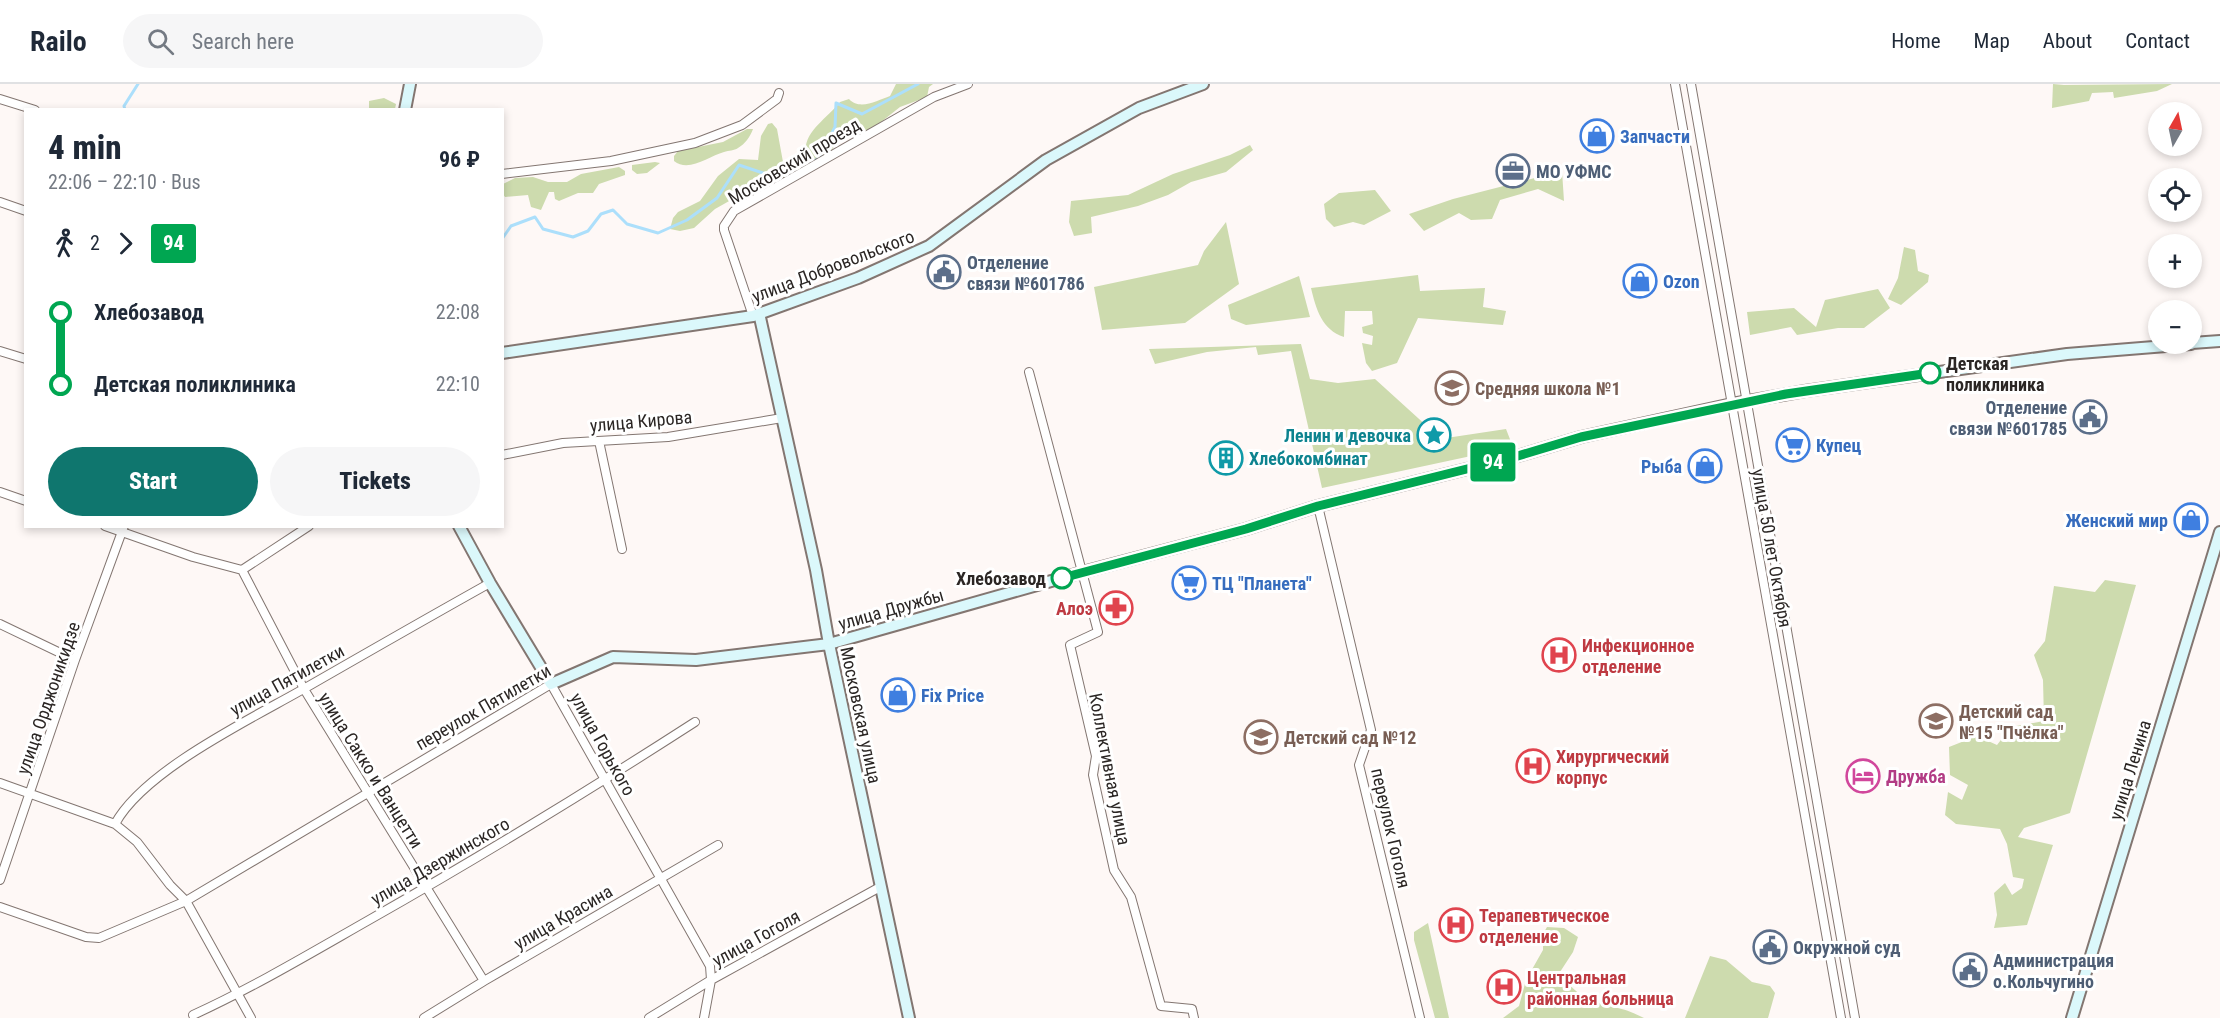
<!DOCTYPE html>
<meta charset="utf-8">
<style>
body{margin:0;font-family:"Roboto Condensed",sans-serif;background:#f6f6f7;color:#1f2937;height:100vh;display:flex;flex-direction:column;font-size:22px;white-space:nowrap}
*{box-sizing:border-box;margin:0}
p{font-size:20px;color:#747a83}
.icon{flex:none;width:33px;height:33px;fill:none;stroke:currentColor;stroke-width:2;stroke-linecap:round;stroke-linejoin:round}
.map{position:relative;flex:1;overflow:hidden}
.panel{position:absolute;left:24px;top:24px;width:480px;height:420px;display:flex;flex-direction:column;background:#fff;border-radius:0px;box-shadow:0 3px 9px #0003}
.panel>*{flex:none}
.badge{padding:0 12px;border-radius:4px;font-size:21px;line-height:39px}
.needle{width:39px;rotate:9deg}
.buttons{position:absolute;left:2148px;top:18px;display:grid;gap:12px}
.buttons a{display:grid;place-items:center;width:54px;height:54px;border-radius:50%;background:#fff;box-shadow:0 3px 9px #0003;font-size:30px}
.map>.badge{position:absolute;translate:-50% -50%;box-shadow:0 0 0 3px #fff}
.legs{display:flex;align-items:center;gap:9px;height:66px;padding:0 24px;font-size:20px}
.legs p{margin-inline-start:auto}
.overview{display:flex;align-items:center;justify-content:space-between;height:102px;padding:0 24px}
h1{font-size:33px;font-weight:800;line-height:45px}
.primary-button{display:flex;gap:12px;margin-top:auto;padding:12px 24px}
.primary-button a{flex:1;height:69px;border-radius:36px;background:#0f766e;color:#fff;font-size:24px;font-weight:800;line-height:69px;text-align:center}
.primary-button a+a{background:#f6f6f7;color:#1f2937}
ul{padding:0 24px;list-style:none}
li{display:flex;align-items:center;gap:21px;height:72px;font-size:22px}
li i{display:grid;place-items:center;width:9px;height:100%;margin:0 8px;background:currentColor}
li i::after{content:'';width:15px;height:15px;margin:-8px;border:4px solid;border-radius:50%;background:#fff}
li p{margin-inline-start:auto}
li:first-child i{background:linear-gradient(#0000 50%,currentColor 0)}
li:last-child i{background:linear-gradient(currentColor 50%,#0000 0)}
header{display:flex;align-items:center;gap:36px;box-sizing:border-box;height:84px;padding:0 30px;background:#fff;border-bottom:2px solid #e0e1e3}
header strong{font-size:28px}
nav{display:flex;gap:33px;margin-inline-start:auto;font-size:21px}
.search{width:420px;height:54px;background:#f6f6f7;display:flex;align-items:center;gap:15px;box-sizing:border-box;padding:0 21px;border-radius:33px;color:#747a83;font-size:22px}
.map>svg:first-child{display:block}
.green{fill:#cddbae}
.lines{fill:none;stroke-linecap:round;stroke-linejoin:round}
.stream{stroke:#acdffb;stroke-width:3}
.street-casing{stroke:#837671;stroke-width:10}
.secondary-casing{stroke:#837671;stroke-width:14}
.street{stroke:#fff;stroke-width:8}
.secondary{stroke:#dbf8fb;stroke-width:10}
.line-1-casing{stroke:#fff;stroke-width:14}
.line-1{stroke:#00a651;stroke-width:9}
.stop-1-dot{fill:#fff;stroke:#00a651;stroke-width:3}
.labels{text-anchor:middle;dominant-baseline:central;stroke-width:6;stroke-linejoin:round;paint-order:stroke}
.shop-label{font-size:18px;font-weight:bold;fill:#366cbe;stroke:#fff;text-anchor:start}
.street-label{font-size:18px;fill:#2b2624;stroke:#fff}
.service-label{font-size:18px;font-weight:bold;fill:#4e5e75;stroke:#fff;text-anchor:start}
.stop-label{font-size:18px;font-weight:bold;fill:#2b2624;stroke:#fff;text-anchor:start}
.education-label{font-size:18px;font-weight:bold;fill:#785e54;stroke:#fff;text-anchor:start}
.culture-label{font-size:18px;font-weight:bold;fill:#0d838f;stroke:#fff;text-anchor:end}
.health-label{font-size:18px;font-weight:bold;fill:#be3a42;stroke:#fff;text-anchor:start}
.hotel-label{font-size:18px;font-weight:bold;fill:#b23c85;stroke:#fff;text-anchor:start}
</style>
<header>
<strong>Railo</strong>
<div class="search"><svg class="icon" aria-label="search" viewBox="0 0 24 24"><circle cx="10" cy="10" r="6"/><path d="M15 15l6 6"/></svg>Search here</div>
<nav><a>Home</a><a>Map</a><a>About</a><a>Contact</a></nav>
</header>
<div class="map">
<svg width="2220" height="934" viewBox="0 0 2220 934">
<rect width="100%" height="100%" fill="#fef8f6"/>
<path class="green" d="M896,0H933L929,3L927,13L900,23L871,46L844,49L827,72L780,97L761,99L756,107H739L731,116L715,125L694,144L680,147L670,145L673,134L678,128L700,117L718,92L739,75L758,76L761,52L768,40L772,39L777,45L783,78L796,79L806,71C802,48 827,35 840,18L849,15C860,27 878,16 890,12Z
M2053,0L2064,1L2172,0L2157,7L2114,14L2113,8L2092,9L2089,17L2052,24Z
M384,14L396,20L395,25H369V17Z
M747,45H753C750,53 745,60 738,64C734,67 729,66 724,68C709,72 689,89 674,77V72L678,67L723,58Z
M1250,61L1253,66L1226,88L1191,98L1168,111L1138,122L1091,133L1092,149L1074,152L1069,138L1071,117L1128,111L1173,90L1230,71Z
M655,78L660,79L647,89L637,90L632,86V81Z
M619,83L625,87V91L599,100L593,109H578L559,117L555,115L554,108H549L541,126L531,123L528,111L505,113L503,110V100L515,94L533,93L548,98H567L581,90Z
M1562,87L1564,117L1538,105L1500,116L1492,135L1471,136L1459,129L1424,147L1409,130L1453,115Z
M1375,106L1391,127L1364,141L1353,138L1334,143L1326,135L1324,120L1339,109Z
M1226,138L1239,200L1185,239L1102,246L1094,203L1198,181L1204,167Z
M1904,163L1915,166L1918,187L1929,191L1928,198L1901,221L1888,215L1898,194Z
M1418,191L1420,207L1485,204L1483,223L1506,227L1503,241L1418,234L1397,279L1372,287L1366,279L1362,259L1372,261L1373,252L1363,249L1362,243L1373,240L1372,227H1345L1344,253C1322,246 1316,225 1311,204Z
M1299,192L1310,233L1246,241L1231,235L1228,221Z
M1878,205L1890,224L1864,244H1838L1797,251L1791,243L1750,251L1747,228L1794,224L1816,243L1825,216Z
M1301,260L1310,295L1338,299L1375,295L1429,344L1433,356L1506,345L1513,363L1322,404L1291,267L1258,271L1256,263L1207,268L1155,280L1149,265Z
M2105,496L2136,501L2070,729L2024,744L2018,753L2053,761L2027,841L1994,844L1997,831L1994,809L2005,799L2012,811L2022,804L2024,795L2013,793L2007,760L2000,745L1956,740L1945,731L1948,708L1962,716L1968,701L1950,691L1949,663L1977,652L1997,661L2011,643L2044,637L2043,596L2034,571L2045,557L2054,502L2095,508Z
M1428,839L1449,934H1435L1414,856V848Z
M1547,843L1564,844L1578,853L1573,868L1560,888C1587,929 1607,914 1644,934H1503L1519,922L1526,896L1543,866V850Z
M1710,872L1726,876L1752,898L1770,902L1775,909L1768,934H1685Z"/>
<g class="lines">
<path class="stream" d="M125,26L124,22L138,0
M502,155L511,142L535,133L543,145L573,153L588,147L601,130L613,126L627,140L658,149L687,136L717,114L739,81L772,92L780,83L806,82L819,74L835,43L836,19L862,30L918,0"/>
<g class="street-casing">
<path id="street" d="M1675,0L1841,934
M1691,0L1855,934
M0,15L35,26
M502,90L611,77L695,59L742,41L777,15L779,9
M0,118L26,127
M753,232L724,146V142L734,127L934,13L968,0
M0,267L26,275
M1029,288L1098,548L1070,561L1096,672L1093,691L1114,786L1131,813L1161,922L1192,925L1194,934
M599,357L622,465
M502,371L563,359L668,353L782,334
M0,408L26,417
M1318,422L1371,646L1359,681L1420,934
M105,442L193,473L242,486L309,442
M242,486L304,605L484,897
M0,540L75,576
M0,699L115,740L137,758L170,801L186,817L251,934
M115,740C144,686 253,634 307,603C368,568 429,533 490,499
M0,796L75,576L124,442
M0,823L86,853L99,854L186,817L551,600L710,882L711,896L704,934
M193,931C254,903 311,869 369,836C480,773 588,707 695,638
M424,934L484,897L718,761
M649,934L711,896L880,803"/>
</g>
<g class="secondary-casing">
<path id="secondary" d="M405,26L410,0
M759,229L816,486L829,560L909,934
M2192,259L2220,257
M502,269L753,232L858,194L929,162L1046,76L1139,24L1203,0
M459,442L490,499L551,600L613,573L696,576L829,560L1083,488L1246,445L1318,422L1511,374L1581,353L1732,320L1805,307L2067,270L2191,260
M2072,934L2220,448"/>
</g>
<use href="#street" class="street"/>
<use href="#secondary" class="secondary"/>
</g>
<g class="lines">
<g class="line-1-casing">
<path id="line-1" d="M1062,494L1246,445L1318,422L1511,374L1581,353L1786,310L1930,289"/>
</g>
<use href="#line-1" class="line-1"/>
</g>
<defs>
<g id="shop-ring" transform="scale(1.725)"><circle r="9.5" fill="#fff" stroke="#3f7fe0" stroke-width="1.5"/><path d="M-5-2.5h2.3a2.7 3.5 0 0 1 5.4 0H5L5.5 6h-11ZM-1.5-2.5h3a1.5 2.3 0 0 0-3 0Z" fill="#3f7fe0"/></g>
<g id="office-ring" transform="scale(1.725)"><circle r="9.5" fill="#fff" stroke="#5c6f8a" stroke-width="1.5"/><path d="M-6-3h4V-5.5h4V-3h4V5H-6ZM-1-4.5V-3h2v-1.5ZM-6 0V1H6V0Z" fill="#5c6f8a"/></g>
<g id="civic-ring" transform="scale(1.725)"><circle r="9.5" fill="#fff" stroke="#5c6f8a" stroke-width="1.5"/><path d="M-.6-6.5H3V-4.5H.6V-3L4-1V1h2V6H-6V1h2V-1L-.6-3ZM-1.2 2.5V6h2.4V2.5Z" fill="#5c6f8a"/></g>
<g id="school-ring" transform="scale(1.725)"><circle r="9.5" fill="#fff" stroke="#8d6e63" stroke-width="1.5"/><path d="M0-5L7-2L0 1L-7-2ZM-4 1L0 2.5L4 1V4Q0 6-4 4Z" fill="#8d6e63"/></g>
<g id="sight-ring" transform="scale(1.725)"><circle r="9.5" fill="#fff" stroke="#0f9aa8" stroke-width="1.5"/><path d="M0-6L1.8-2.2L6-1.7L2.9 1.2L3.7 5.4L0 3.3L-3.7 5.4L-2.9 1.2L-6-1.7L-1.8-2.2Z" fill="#0f9aa8"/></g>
<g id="supermarket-ring" transform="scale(1.725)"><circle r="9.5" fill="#fff" stroke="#3f7fe0" stroke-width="1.5"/><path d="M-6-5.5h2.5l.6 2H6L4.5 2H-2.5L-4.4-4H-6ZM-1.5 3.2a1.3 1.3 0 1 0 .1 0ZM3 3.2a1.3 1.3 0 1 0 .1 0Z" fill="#3f7fe0"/></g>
<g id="building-ring" transform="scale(1.725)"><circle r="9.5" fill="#fff" stroke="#0f9aa8" stroke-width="1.5"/><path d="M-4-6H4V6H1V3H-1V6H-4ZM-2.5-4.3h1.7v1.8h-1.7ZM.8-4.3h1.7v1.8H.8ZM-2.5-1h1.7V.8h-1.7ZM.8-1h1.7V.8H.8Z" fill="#0f9aa8"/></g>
<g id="pharmacy-ring" transform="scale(1.725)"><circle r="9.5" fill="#fff" stroke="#e0444e" stroke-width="1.5"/><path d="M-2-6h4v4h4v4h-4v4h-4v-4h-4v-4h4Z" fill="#e0444e"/></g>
<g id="hospital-ring" transform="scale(1.725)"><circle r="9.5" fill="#fff" stroke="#e0444e" stroke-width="1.5"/><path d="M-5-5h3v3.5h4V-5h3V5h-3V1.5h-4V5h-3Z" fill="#e0444e"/></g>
<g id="hotel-ring" transform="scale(1.725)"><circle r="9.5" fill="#fff" stroke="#d1479c" stroke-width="1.5"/><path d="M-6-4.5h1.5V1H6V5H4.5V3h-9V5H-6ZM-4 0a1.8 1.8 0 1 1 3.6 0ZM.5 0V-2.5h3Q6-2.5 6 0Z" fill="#d1479c"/></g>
</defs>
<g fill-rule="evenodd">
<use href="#shop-ring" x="1597" y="52"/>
<use href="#office-ring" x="1513" y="87"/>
<use href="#civic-ring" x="944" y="188"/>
<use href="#shop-ring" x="1640" y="197"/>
<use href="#school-ring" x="1452" y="304"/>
<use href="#civic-ring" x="2090" y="333"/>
<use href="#sight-ring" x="1434" y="351"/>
<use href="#supermarket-ring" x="1793" y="361"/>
<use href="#building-ring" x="1226" y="374"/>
<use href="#shop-ring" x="1705" y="382"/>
<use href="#shop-ring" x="2191" y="436"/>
<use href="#supermarket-ring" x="1189" y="499"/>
<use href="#pharmacy-ring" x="1116" y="524"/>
<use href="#hospital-ring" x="1559" y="571"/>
<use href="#shop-ring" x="898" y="611"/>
<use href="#school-ring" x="1936" y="637"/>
<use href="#school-ring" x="1261" y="653"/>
<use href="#hospital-ring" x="1533" y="682"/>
<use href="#hotel-ring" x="1863" y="692"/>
<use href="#hospital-ring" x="1456" y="841"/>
<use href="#civic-ring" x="1770" y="863"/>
<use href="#civic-ring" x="1970" y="886"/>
<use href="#hospital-ring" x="1504" y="903"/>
</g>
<g class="stop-1-dot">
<circle cx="1930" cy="289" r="10"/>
<circle cx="1062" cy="494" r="10"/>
</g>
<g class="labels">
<g class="shop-label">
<text x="1620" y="52">Запчасти</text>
<text x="1663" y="197">Ozon</text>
<text x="1816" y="361">Купец</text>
<text x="1682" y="382" text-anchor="end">Рыба</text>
<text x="2168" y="436" text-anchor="end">Женский мир</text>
<text x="1212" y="499">ТЦ "Планета"</text>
<text x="921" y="611">Fix Price</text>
</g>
<g class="street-label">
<text transform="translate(794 77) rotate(-31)">Московский проезд</text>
<text transform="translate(833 182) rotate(-21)">улица Добровольского</text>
<text transform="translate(641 337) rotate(-5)">улица Кирова</text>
<text transform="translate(1772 464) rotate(80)">улица 50 лет Октября</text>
<text transform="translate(891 525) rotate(-16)">улица Дружбы</text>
<text transform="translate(287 596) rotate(-29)">улица Пятилетки</text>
<text transform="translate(48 614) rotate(-71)">улица Орджоникидзе</text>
<text transform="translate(483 623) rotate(-30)">переулок Пятилетки</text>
<text transform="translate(861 631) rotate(78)">Московская улица</text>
<text transform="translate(603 660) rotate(61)">улица Горького</text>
<text transform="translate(1110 685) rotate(79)">Коллективная улица</text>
<text transform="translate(371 686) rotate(58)">улица Сакко и Ванцетти</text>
<text transform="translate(2130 686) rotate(-73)">улица Ленина</text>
<text transform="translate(1391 744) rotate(77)">переулок Гоголя</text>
<text transform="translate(440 777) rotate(-30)">улица Дзержинского</text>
<text transform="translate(563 833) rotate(-30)">улица Красина</text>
<text transform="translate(756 854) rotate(-29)">улица Гоголя</text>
</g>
<g class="service-label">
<text x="1536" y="87">МО УФМС</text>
<text x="967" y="178">Отделение<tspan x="967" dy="21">связи №601786</tspan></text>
<text x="2067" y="323" text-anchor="end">Отделение<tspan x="2067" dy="21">связи №601785</tspan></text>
<text x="1793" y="863">Окружной суд</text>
<text x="1993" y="876">Администрация<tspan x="1993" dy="21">о.Кольчугино</tspan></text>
</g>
<g class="stop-label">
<text x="1946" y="279">Детская<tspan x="1946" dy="21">поликлиника</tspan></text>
<text x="1046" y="494" text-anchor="end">Хлебозавод</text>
</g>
<g class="education-label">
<text x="1475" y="304">Средняя школа №1</text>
<text x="1959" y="627">Детский сад<tspan x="1959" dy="21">№15 "Пчёлка"</tspan></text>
<text x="1284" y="653">Детский сад №12</text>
</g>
<g class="culture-label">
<text x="1411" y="351">Ленин и девочка</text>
<text x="1249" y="374" text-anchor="start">Хлебокомбинат</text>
</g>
<g class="health-label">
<text x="1093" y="524" text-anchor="end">Алоэ</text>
<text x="1582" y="561">Инфекционное<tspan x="1582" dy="21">отделение</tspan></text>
<text x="1556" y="672">Хирургический<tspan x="1556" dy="21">корпус</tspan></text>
<text x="1479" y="831">Терапевтическое<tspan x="1479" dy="21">отделение</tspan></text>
<text x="1527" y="893">Центральная<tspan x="1527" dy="21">районная больница</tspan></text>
</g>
<g class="hotel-label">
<text x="1886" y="692">Дружба</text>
</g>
</g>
</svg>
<div class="buttons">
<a><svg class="needle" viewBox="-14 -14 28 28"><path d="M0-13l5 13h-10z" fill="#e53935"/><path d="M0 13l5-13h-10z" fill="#747a83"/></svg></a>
<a><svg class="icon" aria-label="locate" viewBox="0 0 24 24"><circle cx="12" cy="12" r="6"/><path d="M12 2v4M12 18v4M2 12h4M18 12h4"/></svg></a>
<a>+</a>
<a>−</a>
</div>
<b class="badge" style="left:1493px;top:378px;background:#00a651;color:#fff">94</b>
<section class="panel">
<div class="overview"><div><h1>4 min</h1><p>22:06 – 22:10 · Bus</p></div><b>96 ₽</b></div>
<div class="legs"><svg class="icon" aria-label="walk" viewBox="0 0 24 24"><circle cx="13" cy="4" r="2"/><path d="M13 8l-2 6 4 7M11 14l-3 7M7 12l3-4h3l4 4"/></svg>2<svg class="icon" aria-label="forward" viewBox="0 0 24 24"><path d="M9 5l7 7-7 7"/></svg><b class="badge" style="background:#00a651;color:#fff">94</b></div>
<ul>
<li><i style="color:#00a651"></i><b>Хлебозавод</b><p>22:08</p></li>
<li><i style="color:#00a651"></i><b>Детская поликлиника</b><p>22:10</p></li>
</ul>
<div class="primary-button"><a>Start</a><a>Tickets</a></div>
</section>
</div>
